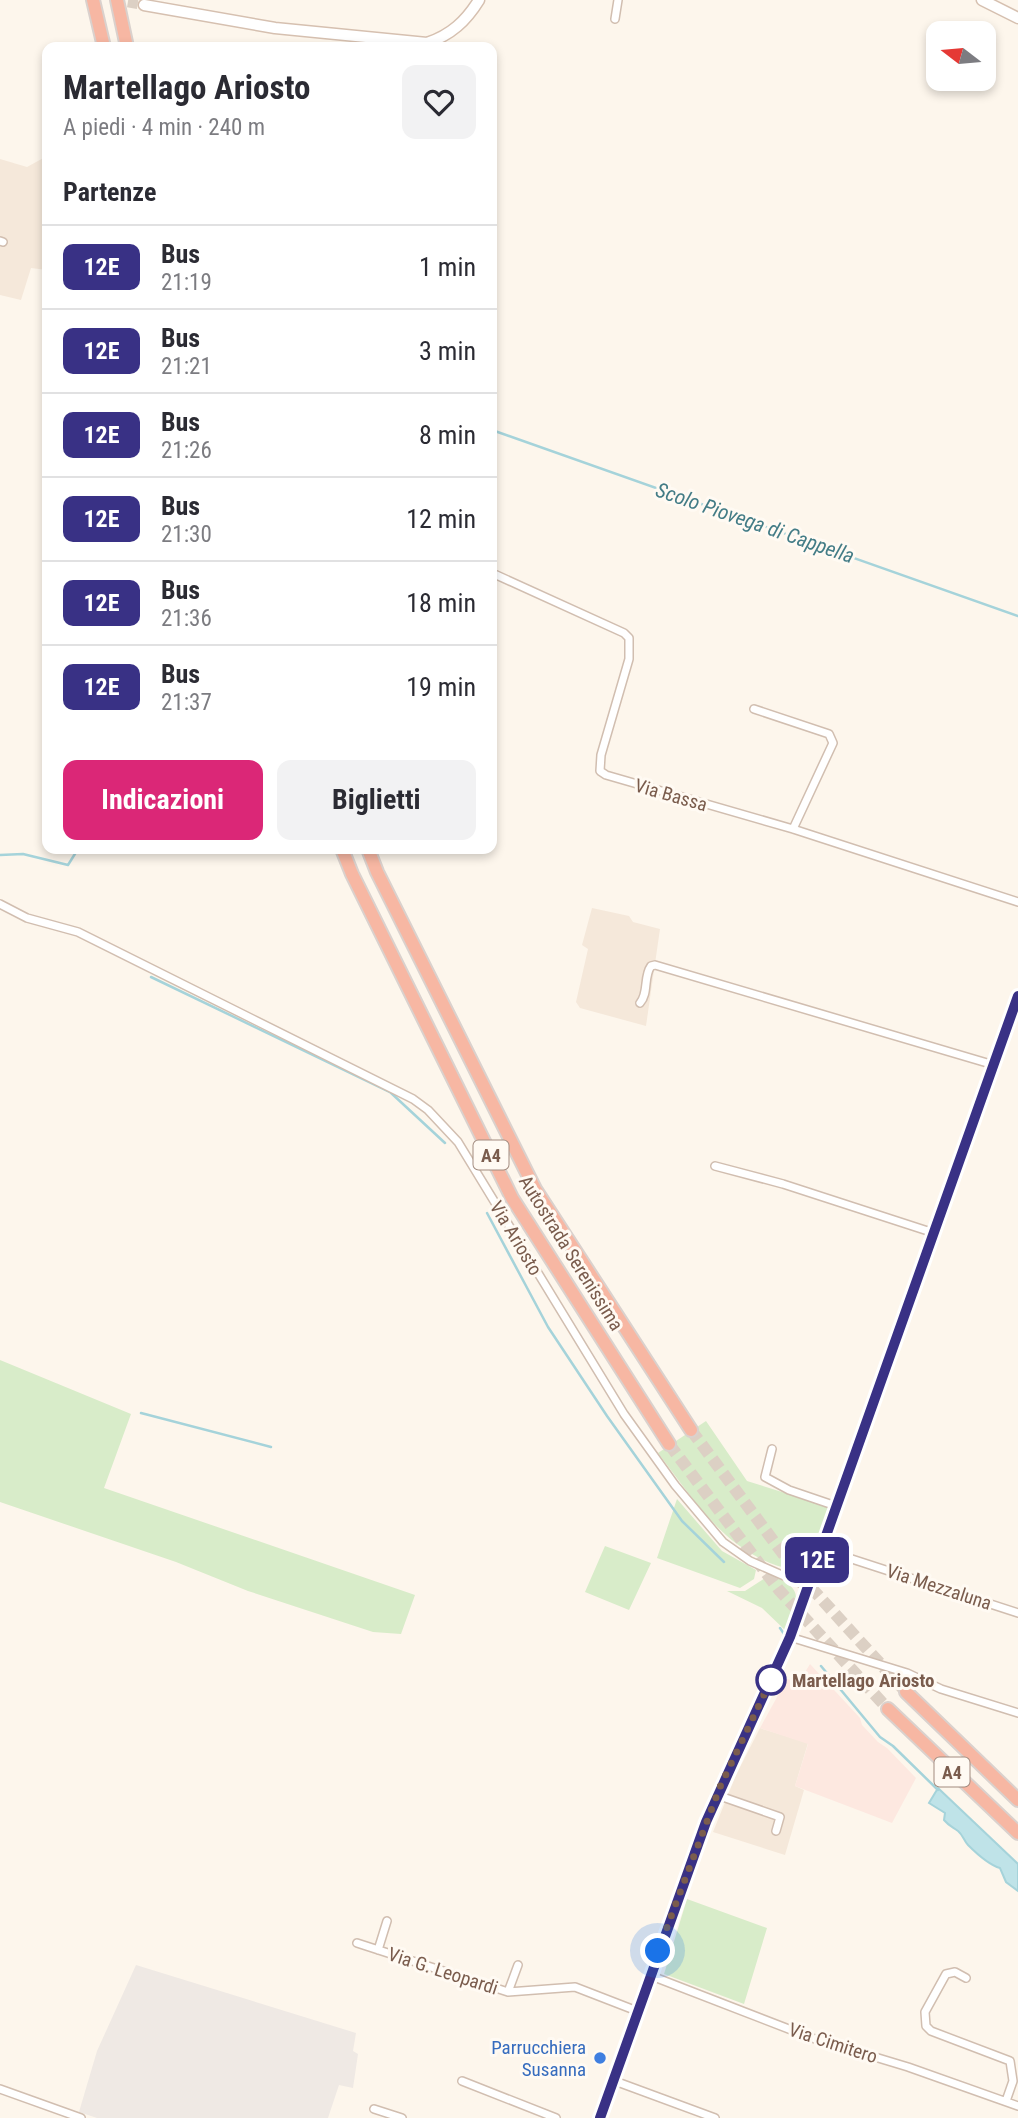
<!DOCTYPE html>
<html lang="it">
<meta charset="utf-8">
<style>
body{margin:0;font-family:"Roboto Condensed",sans-serif;background:#f2f2f3;color:#2b2b33;height:100vh;display:flex;flex-direction:column;font-size:26px;white-space:nowrap}
*{box-sizing:border-box;margin:0}
p{font-size:23px;color:#7c7c81}
.icon{flex:none;width:38px;height:38px;fill:none;stroke:currentColor;stroke-width:2;stroke-linecap:round;stroke-linejoin:round}
.map{position:relative;flex:1;overflow:hidden}
.sheet{position:absolute;left:42px;top:42px;width:455px;height:812px;display:flex;flex-direction:column;background:#fff;border-radius:14px;box-shadow:0 4px 10px #0003}
.sheet>*{flex:none}
.badge{padding:0 14px;border-radius:10px;font-size:24px;line-height:46px}
.needle{width:46px;rotate:286deg}
.fabs{position:absolute;left:926px;top:21px;display:grid;gap:14px}
.fabs a{display:grid;place-items:center;width:70px;height:70px;border-radius:14px;background:#fff;box-shadow:0 4px 10px #0003;font-size:35px}
.you{position:absolute;width:35px;height:35px;margin:-18px;border:5px solid #fff;border-radius:50%;background:#1a73e8;box-shadow:0 0 0 10px #1a73e833}
.map>.badge{position:absolute;translate:-50% -50%;box-shadow:0 0 0 4px #fff}
h2{padding:0 21px;font-size:26px;line-height:63px}
.round{display:grid;place-items:center;flex:none;width:74px;height:74px;border-radius:14px;background:#f2f2f3}
.overview{display:flex;align-items:center;justify-content:space-between;height:119px;padding:0 21px}
h1{font-size:33px;font-weight:700;line-height:52px}
.button{display:flex;gap:14px;margin-top:auto;padding:14px 21px}
.button a{flex:1;height:80px;border-radius:14px;background:#db2777;color:#fff;font-size:28px;font-weight:700;line-height:80px;text-align:center}
.button a+a{background:#f2f2f3;color:#2b2b33}
ul{padding:0;list-style:none}
li{display:flex;align-items:center;gap:21px;height:84px;padding:0 21px;border-top:2px solid #e1e1e2}
li div{flex:1}
li b{display:block;font-size:26px}
li em{font-style:normal}
li .badge{min-width:77px;font-weight:700;text-align:center}
.map>svg:first-child{display:block}
.residential{fill:#f5e8da}
.commercial{fill:#fde8e0}
.industrial{fill:#efe9e4}
.green{fill:#d8ecc9}
.water{fill:#bfe3e8;stroke:#a5d3da;stroke-width:2}
.lines{fill:none;stroke-linecap:round;stroke-linejoin:round}
.stream{stroke:#a5d3da;stroke-width:2.5}
.secondary-tunnel{stroke:#dcd0c4;stroke-width:10;stroke-dasharray:10 5;stroke-linecap:butt}
.highway-tunnel{stroke:#dcd0c4;stroke-width:12;stroke-dasharray:12 6;stroke-linecap:butt}
.street-casing{stroke:#d1beb0;stroke-width:10}
.secondary-casing{stroke:#d6c0b0;stroke-width:13}
.highway-casing{stroke:#dad1cd;stroke-width:16}
.street{stroke:#fff;stroke-width:7}
.secondary{stroke:#fff;stroke-width:10}
.highway{stroke:#f7b7a3;stroke-width:12}
.line-casing{stroke:#fff;stroke-width:16}
.line{stroke:#393185;stroke-width:10}
.walk{stroke:#7a5c4d;stroke-width:7;stroke-dasharray:0 12.6}
.stop-dot{fill:#fff;stroke:#393185;stroke-width:3.5}
.shop-dot{fill:#3f7fe0;stroke:#fffaf3;stroke-width:2.5}
.labels{text-anchor:middle;dominant-baseline:central;stroke-width:6;stroke-linejoin:round;paint-order:stroke}
.shield{fill:#fffaf3;stroke:#a28b7f;stroke-width:2}
.shield-label{font-size:18px;font-weight:bold;fill:#7a5c4d}
.street-label{font-size:19px;fill:#7a5c4d;stroke:#fffaf3}
.stop-label{font-size:19px;font-weight:bold;fill:#7a5c4d;stroke:#fffaf3;text-anchor:start}
.shop-label{font-size:19px;fill:#366cbe;stroke:#fffaf3;text-anchor:end}
.water-label{font-size:21px;font-style:italic;fill:#437c86;stroke:#fffaf3}
</style>
<div class="map">
<svg width="1018" height="2118" viewBox="0 0 1018 2118">
<rect width="100%" height="100%" fill="#fdf6ec"/>
<path class="residential" d="M47,156V270L31,268L21,300L0,295V159L27,167Z
M592,908L629,916L633,922L660,929L646,1026L580,1008L576,1002L588,949L582,945Z
M760,1728L808,1743L795,1786L804,1790L785,1855L713,1832L736,1775Z"/>
<path class="commercial" d="M810,1664L860,1718L862,1725L878,1742L887,1748L916,1778L892,1823L795,1786L808,1744L760,1728L787,1679L799,1682Z"/>
<path class="industrial" d="M136,1965L356,2033L353,2051L358,2054L353,2088L339,2085L328,2118H97L79,2112L97,2051Z"/>
<path class="green" d="M0,1360L131,1414L104,1488L415,1595L401,1634L373,1632L248,1591L176,1562L0,1502Z
M706,1421L747,1481L830,1507C825,1521 817,1553 808,1563C800,1572 789,1569 778,1566C722,1547 693,1498 658,1453Z
M677,1499L722,1551L756,1570L754,1579L740,1588L657,1558Z
M605,1546L651,1563L629,1610L585,1592Z
M770,1575C806,1588 798,1600 786,1631L762,1608L727,1591H745Z
M687,1899L767,1928L744,2004L664,1974Z"/>
<path class="water" d="M938,1788L1018,1864V1891L1006,1882L1000,1868C989,1865 976,1853 968,1845C964,1841 963,1835 958,1831C953,1827 949,1826 944,1820L945,1813L929,1803Z"/>
<g class="lines">
<path class="stream" d="M492,430L1018,616
M0,855L23,854L68,865L78,849
M151,977L390,1092L445,1143
M487,1213L548,1327L607,1416L682,1521L724,1562
M141,1413L271,1447
M780,1628L784,1634
M821,1666L880,1737L893,1746L938,1790"/>
<path class="secondary-tunnel" d="M113,0L144,5"/>
<path class="highway-tunnel" d="M691,1430L795,1570L906,1692
M669,1444L779,1590L888,1709"/>
<g class="street-casing">
<path id="street" d="M615,19L618,0
M0,241L3,242
M492,573L624,633L629,638V659L601,755L600,771L606,775L793,829L1018,902
M754,709L829,734L833,743L793,829
M0,904L27,918L78,932L413,1099L428,1110L458,1142L624,1414L675,1485L723,1542L750,1561L807,1586
M640,1003C649,993 643,977 651,966L655,965L994,1065
M715,1166L783,1184L934,1233
M772,1449L765,1477L789,1490L836,1506
M821,1549L1018,1613
M790,1637L907,1673L941,1689L1018,1713
M717,1795L780,1817L776,1831
M357,1943L508,1992L575,1987L637,2011
M378,1950L387,1921
M649,1975L812,2038L908,2067L1018,2106
M966,1978L955,1972L946,1974L925,2012L926,2026L931,2031L1010,2061L1013,2081L1006,2101
M508,1992L518,1965
M612,2080L715,2118
M462,2081L556,2118
M0,2089L81,2118
M374,2109L402,2118"/>
</g>
<g class="secondary-casing">
<path id="secondary" d="M982,0L1018,18
M144,5L275,28L427,43C451,35 466,21 479,0
M599,2118L705,1824L790,1637L1018,996"/>
</g>
<g class="highway-casing">
<path id="highway" d="M93,0L104,47
M117,0L127,47
M342,849L352,874L512,1198L669,1444
M368,849L377,872L535,1189L691,1430
M906,1692L1018,1800
M888,1709L1018,1833"/>
</g>
<use href="#street" class="street"/>
<use href="#secondary" class="secondary"/>
<use href="#highway" class="highway"/>
</g>
<g class="lines">
<g class="line-casing">
<path id="line" d="M600,2118L706,1822L790,1637L1018,996"/>
</g>
<use href="#line" class="line"/>
<path class="walk" d="M658,1951L720,1787L771,1680"/>
</g>
<circle class="stop-dot" cx="771" cy="1680" r="14"/>
<circle class="shop-dot" cx="600" cy="2058" r="7"/>
<g class="labels">
<g class="shield">
<rect x="473.5" y="1140.5" width="35" height="29" rx="5"/>
<rect x="934.5" y="1757.5" width="35" height="29" rx="5"/>
</g>
<g class="shield-label">
<text x="491" y="1155">A4</text>
<text x="952" y="1772">A4</text>
</g>
<g class="street-label">
<text transform="translate(671 795) rotate(16)">Via Bassa</text>
<text transform="translate(516 1238) rotate(59)">Via Ariosto</text>
<text transform="translate(571 1253) rotate(58)">Autostrada Serenissima</text>
<text transform="translate(939 1587) rotate(18)">Via Mezzaluna</text>
<text transform="translate(443 1971) rotate(18)">Via G. Leopardi</text>
<text transform="translate(833 2043) rotate(18)">Via Cimitero</text>
</g>
<g class="stop-label">
<text x="792" y="1680">Martellago Ariosto</text>
</g>
<g class="shop-label">
<text x="586" y="2047">Parrucchiera<tspan x="586" dy="22">Susanna</tspan></text>
</g>
<g class="water-label">
<text transform="translate(755 523) rotate(19)">Scolo Piovega di Cappella</text>
</g>
</g>
</svg>
<div class="fabs">
<a><svg class="needle" viewBox="-14 -14 28 28"><path d="M0-13l5 13h-10z" fill="#e53935"/><path d="M0 13l5-13h-10z" fill="#7c7c81"/></svg></a>
</div>
<div class="you" style="left:658px;top:1951px"></div>
<b class="badge" style="left:817px;top:1560px;background:#393185;color:#fff">12E</b>
<section class="sheet">
<div class="overview"><div><h1>Martellago Ariosto</h1><p>A piedi · 4 min · 240 m</p></div><a class="round"><svg class="icon" aria-label="heart" viewBox="0 0 24 24"><path d="M12 20l-8-8c-3-5 5-10 8-4 3-6 11-1 8 4z"/></svg></a></div>
<h2>Partenze</h2>
<ul>
<li><span class="badge" style="background:#393185;color:#fff">12E</span><div><b>Bus</b><p>21:19</p></div><em>1 min</em></li>
<li><span class="badge" style="background:#393185;color:#fff">12E</span><div><b>Bus</b><p>21:21</p></div><em>3 min</em></li>
<li><span class="badge" style="background:#393185;color:#fff">12E</span><div><b>Bus</b><p>21:26</p></div><em>8 min</em></li>
<li><span class="badge" style="background:#393185;color:#fff">12E</span><div><b>Bus</b><p>21:30</p></div><em>12 min</em></li>
<li><span class="badge" style="background:#393185;color:#fff">12E</span><div><b>Bus</b><p>21:36</p></div><em>18 min</em></li>
<li><span class="badge" style="background:#393185;color:#fff">12E</span><div><b>Bus</b><p>21:37</p></div><em>19 min</em></li>
</ul>
<div class="button"><a>Indicazioni</a><a>Biglietti</a></div>
</section>
</div>
